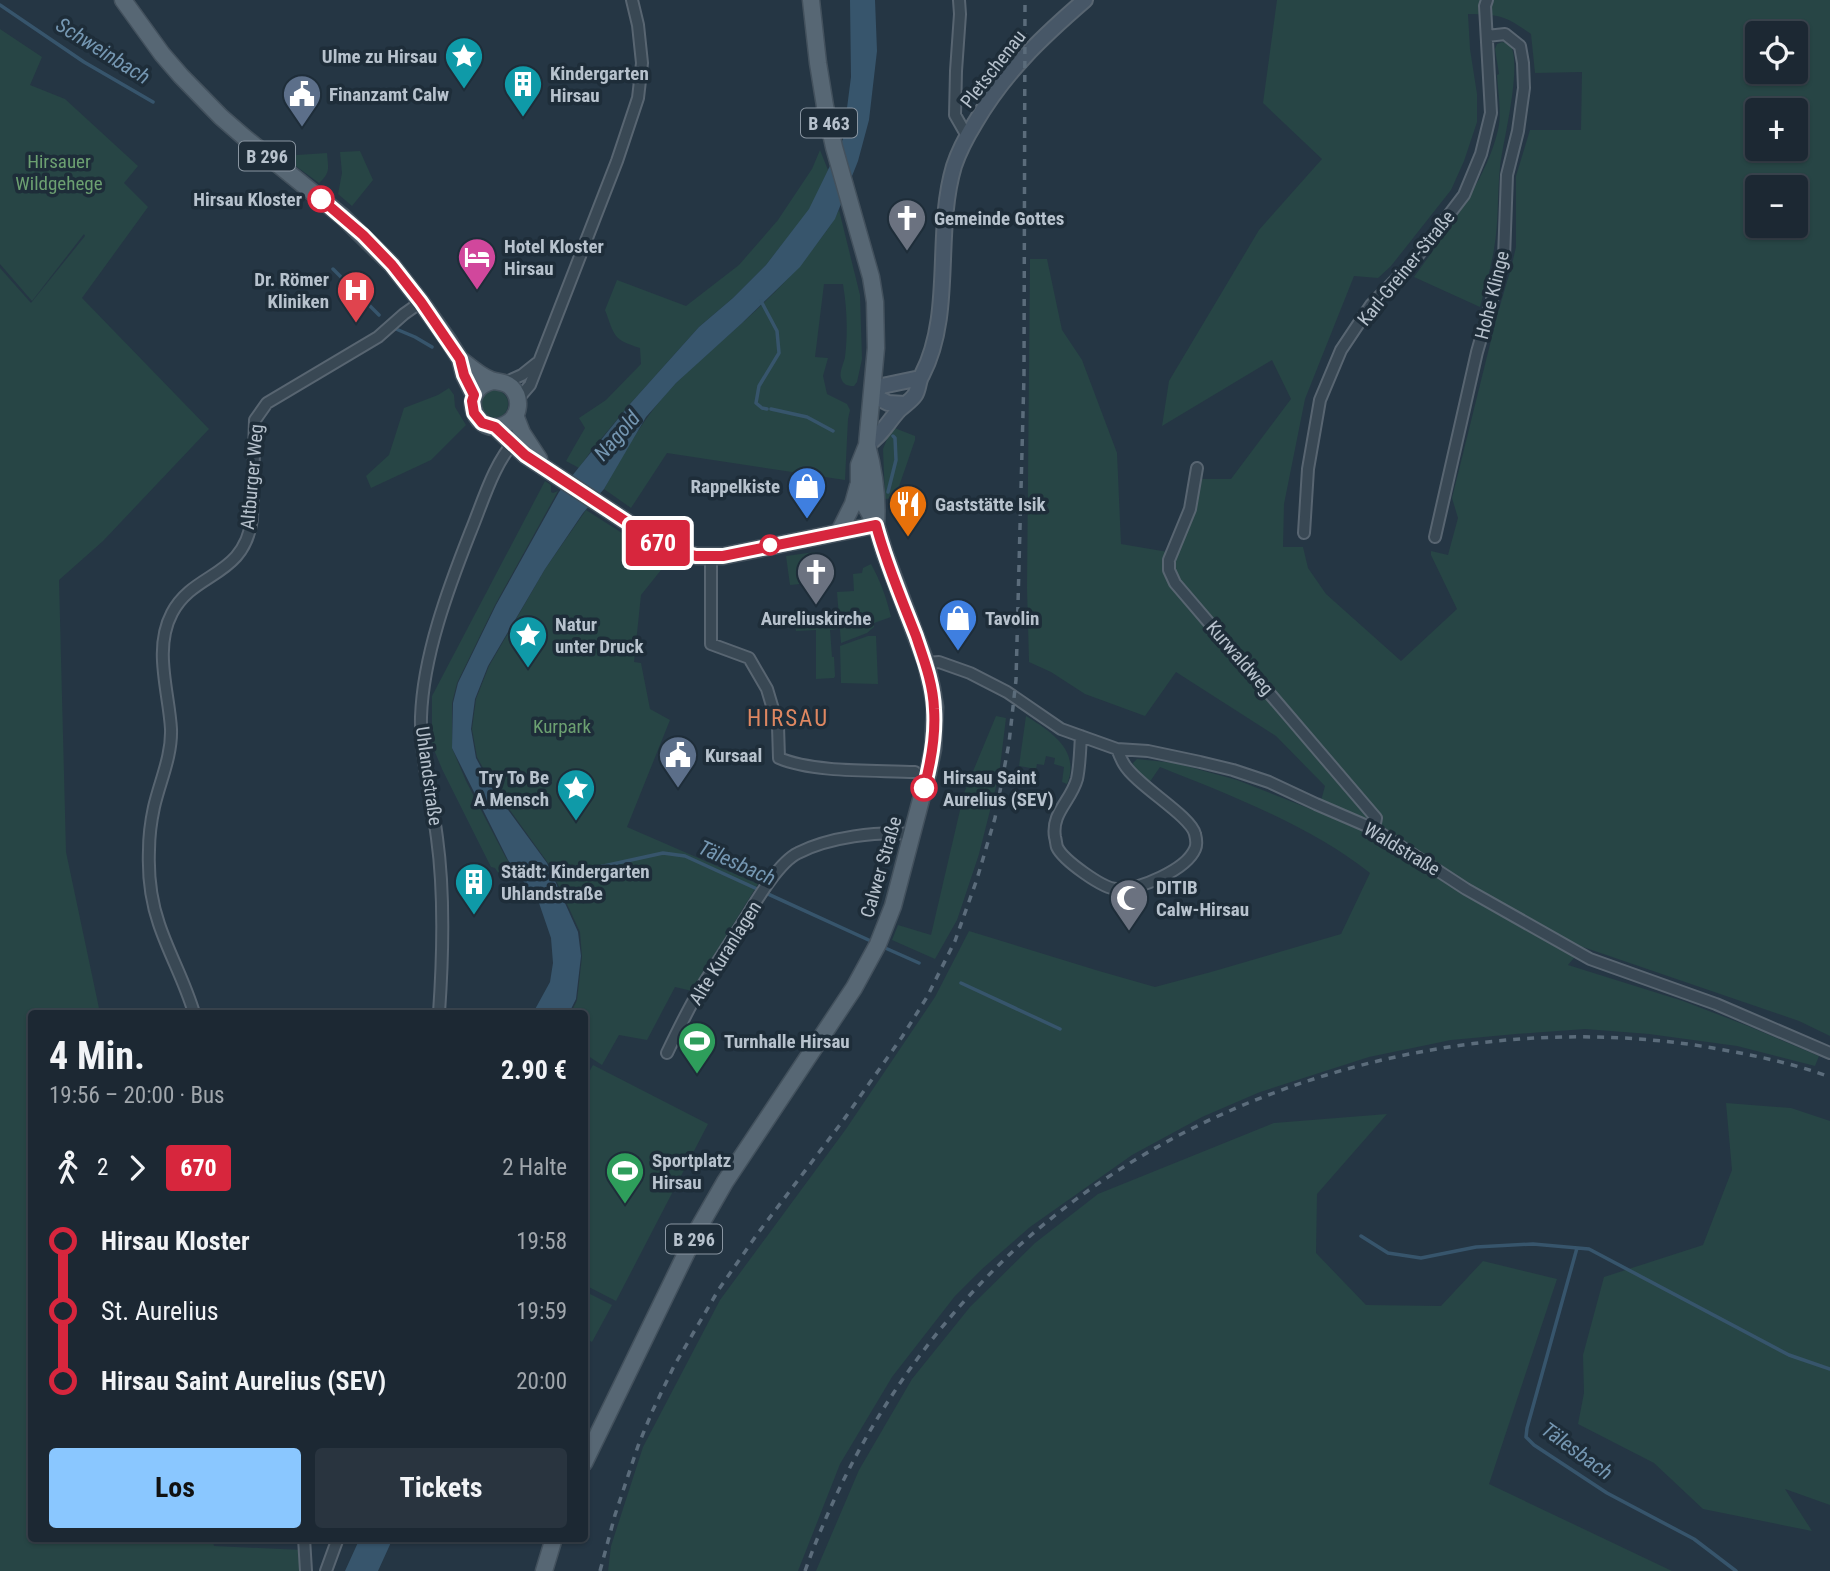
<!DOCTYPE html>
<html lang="de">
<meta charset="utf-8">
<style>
body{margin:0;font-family:"Roboto Condensed",sans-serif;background:#29343f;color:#f1f3f6;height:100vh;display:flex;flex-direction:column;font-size:26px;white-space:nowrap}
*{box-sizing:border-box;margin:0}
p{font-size:23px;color:#a0a6ac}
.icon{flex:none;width:38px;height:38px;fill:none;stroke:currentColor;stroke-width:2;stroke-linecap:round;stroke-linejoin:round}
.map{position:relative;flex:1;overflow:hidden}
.side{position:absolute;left:28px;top:1010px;width:560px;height:532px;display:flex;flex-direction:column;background:#1c2833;border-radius:7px;box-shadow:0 2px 5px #0004,0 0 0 2px #3a444e}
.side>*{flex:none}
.badge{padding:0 14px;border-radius:5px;font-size:24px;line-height:46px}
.controls{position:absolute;left:1745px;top:21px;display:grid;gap:14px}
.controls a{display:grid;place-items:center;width:63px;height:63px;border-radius:7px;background:#1c2833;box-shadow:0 2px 5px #0004,0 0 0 2px #3a444e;font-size:35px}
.map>.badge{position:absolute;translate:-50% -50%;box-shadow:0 0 0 4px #fff}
.legs{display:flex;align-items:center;gap:10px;height:77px;padding:0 21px;font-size:23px}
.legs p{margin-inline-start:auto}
.summary{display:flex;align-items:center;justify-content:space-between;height:119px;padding:0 21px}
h1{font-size:38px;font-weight:700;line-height:52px}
.action{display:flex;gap:14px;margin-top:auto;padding:14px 21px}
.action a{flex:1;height:80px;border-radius:7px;background:#8ac7ff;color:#111;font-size:28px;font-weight:700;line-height:80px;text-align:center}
.action a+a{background:#29343f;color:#f1f3f6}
ul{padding:0 21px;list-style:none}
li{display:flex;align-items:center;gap:24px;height:70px;font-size:26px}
li i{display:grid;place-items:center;width:10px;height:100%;margin:0 9px;background:currentColor}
li i::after{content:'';width:18px;height:18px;margin:-9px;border:5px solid;border-radius:50%;background:#1c2833}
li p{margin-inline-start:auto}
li:first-child i{background:linear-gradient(#0000 50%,currentColor 0)}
li:last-child i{background:linear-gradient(currentColor 50%,#0000 0)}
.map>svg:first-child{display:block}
.green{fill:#274545;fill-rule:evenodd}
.water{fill:#37556c}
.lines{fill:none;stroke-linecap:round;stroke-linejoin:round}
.stream{stroke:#37556c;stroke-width:3.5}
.minor-casing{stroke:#586571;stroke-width:14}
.secondary-casing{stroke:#586571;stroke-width:18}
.primary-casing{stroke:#43515d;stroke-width:19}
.minor{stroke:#394854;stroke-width:10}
.secondary{stroke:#475767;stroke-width:14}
.primary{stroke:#576774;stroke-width:16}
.rail{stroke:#5b6c7b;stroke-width:3.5;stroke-dasharray:7 7;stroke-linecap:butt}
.line-1-casing{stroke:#fff;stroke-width:16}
.line-1{stroke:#d7263d;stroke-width:10}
.stop-1-dot{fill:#fff;stroke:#d7263d;stroke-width:3.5}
.labels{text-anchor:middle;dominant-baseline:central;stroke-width:7;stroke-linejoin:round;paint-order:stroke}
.shield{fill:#1e2d39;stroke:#8995a1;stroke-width:2}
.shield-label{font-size:18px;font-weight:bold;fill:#b7c2cd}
.poi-label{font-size:19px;font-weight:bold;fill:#b7c2cd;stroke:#1e2d39;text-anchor:start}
.street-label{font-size:19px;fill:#b7c2cd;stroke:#1e2d39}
.park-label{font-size:19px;fill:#6ca071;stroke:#1e2d39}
.stop-label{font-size:19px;font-weight:bold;fill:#b7c2cd;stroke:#1e2d39;text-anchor:end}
.water-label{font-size:21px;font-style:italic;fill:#7597b2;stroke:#1e2d39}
.quarter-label{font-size:23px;letter-spacing:2px;fill:#de8761;stroke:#1e2d39}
</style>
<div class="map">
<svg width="1830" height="1571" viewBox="0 0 1830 1571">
<rect width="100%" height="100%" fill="#253644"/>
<path class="green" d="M1277,0H1830V1036L1799,1021L1583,947L1568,965L1683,1001L1748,1026L1819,1056L1815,1066L1737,1046L1649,1034L1585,1029L1516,1034L1451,1040L1369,1057L1260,1092L1202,1117L1132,1155L1030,1227L982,1269L955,1296L892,1377L840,1464L798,1571H608L611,1546L643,1447L720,1300L846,1129L935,997L969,931L1099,971L1155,987L1211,972L1341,934L1370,873C1311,826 1230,795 1160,767L1149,783L1134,768L1133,763L1137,759L1175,763L1237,780L1318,812L1325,786L1276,736L1176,672L1145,716L1085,694L1051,672L1029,662L1027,588L1030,259H1047L1062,330L1082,360L1117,453L1121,544L1168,552L1189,506V479H1231L1291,399L1272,360L1162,426L1169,381L1259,230L1322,159L1263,103ZM1468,14C1501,15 1504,15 1531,34L1535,73L1582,72L1581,130H1530L1516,176V247L1511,268L1497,316L1452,498L1458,518L1448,555L1431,551V555L1457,609L1401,661L1326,594L1308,568L1303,547H1283L1284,504L1305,399L1354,276L1378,278L1391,266L1451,190L1464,161L1477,122V94L1470,49ZM1757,33H1796V72H1757ZM1757,110H1796V149H1757ZM1757,187H1796V226H1757Z
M0,29L42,57L30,85L65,99L138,166L124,183L148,207L82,298L209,429L103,541L59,580L66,852L100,1013H32V1538H212L214,1546L302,1550V1571H0V268L31,303L85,236L84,234L32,301L0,264Z
M1502,42L1510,44C1523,65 1503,140 1500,167C1497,194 1499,222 1494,249C1491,268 1485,288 1480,307L1414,277C1445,233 1486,182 1498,130C1502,113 1498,92 1497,75L1499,74L1495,49L1497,44Z
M820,150L828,170L810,209L766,265L733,298L699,327L630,404L591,451L579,468L566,461L585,428L579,418L606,400L641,364L640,348C612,339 615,336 605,310L617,280L686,306L739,265L778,220L812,169Z
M360,151L373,180L352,206L338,194L342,173L340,152Z
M327,153C328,167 331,173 319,183L282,156Z
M839,210L860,295L862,359L857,382L854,386C848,386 843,385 841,378C839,372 844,363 845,357C848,333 847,308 843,284H824L815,357L828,358L823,376L827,394L847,404L850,410L848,419L845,480L667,453L631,508L604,489C626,450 645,414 677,382C723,337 777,298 815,246C824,234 833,223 839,210Z
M449,388L454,395L455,407L466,425L431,460L371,488L366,476L389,455L404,408L438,395Z
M480 404a14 14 0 1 1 28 0a14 14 0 1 1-28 0Z
M892,427L915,436V440L895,498L885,499L883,449Z
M545,481L551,485V492L553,493L558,491L495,605L457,683L452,703V748L466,781L506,858L521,879L503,880L495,868L491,867L442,769L432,745V696Z
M586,510L636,542L669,560L641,595L634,662L641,663L650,709L670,720L627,827L758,884L692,991L675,987L647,1040L619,1035L602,1065L585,1054L584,1013H571L577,1000L582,957L580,932L548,863L494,788L477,757L472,729L476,699L489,666L545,569Z
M815,552V560L809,561L811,571L818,570L820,582L790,585L786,556Z
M871,564C880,580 887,599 891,617L874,623V627L867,633L841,643L837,592L854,591L853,574L862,573L863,568Z
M837,618L838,629L830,630L832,657H834L835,676L834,678L816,679V630L796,631L795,622Z
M868,636H876L878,684L841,683L840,646Z
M996,716L1006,718L999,775L979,854L957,920L935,959L892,940L898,925L931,935L964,793Z
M1026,716C1050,731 1081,750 1067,784L1062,782L1064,767L1054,764L1055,758L1046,756L1044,765L1037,764L1036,769L1019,766Z
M593,1065L708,1124L616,1301L585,1285L584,1081Z
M1726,1103L1791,1108L1830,1121V1505L1785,1489L1812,1531L1703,1509L1654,1463L1578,1424L1584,1393L1583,1355L1604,1277L1703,1245L1732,1170Z
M1387,1114L1317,1194L1316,1253L1366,1305L1441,1306L1483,1261L1557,1279L1489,1484L1672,1571H816L859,1470L912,1379L970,1307L1035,1243L1098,1194L1274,1123Z
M584,1291L612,1305L592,1342L585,1338Z"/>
<path class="water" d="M850,0H875L877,51L869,120L858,161L835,219L800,267L741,324L676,383L646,417L604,489L583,513L545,569L488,666L475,699L471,729L476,758L492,788L547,863L578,932L581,956L576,999L569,1013H533L550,982L553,963L551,938L539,903L508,860L452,748L453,703L458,683L496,605L559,492L630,404L699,327L733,298L766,265L809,209L843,139L851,77Z
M360,1538H393L378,1571H345Z"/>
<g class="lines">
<path class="stream" d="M0,5L84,62L153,102
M333,269L379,315
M761,301L777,331L779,353L759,386L756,403L762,408L767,409
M396,329L415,337L432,347
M771,409L807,417L833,431
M888,492L896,460L895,438L893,436
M545,869L553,865L590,869L663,853L685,856L873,942
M883,947L919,963
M961,983L1060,1029
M1361,1236L1388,1253L1421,1258L1476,1247L1533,1244L1589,1249L1789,1355L1830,1369
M1577,1248L1527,1428L1526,1437L1534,1445L1607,1493L1694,1539L1736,1571"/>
<g class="minor-casing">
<path id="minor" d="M959,0L960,14L956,71L955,115L967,136
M504,383L522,375L537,363
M518,399L530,385L617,161L638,98L642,63L638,25L632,0
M1197,468L1190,509L1169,560V570L1175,583L1376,818L1374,829
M1304,533L1308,469L1320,400L1341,350L1371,305L1413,262L1464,195L1481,154L1491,113L1485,6L1487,0
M1435,537L1477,352L1504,258L1507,175L1518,131L1524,88L1523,63L1520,46L1505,34L1487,36
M711,556V644L749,658L767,689L778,726L779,758C814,773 876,770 915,772
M926,663L939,662L970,673L1007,692L1061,729L1117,749L1148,751L1200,762L1233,770L1269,782L1316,804L1374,829L1466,889L1590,959L1716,1004L1830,1053
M1081,736C1080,750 1080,765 1077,779C1071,801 1051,813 1055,837C1056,840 1056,844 1057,847C1063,860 1103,889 1117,889C1139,890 1186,870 1195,849C1197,845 1196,838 1195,834C1191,816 1136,785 1124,764C1121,759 1119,754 1117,749
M194,1013C185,982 169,954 159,924C151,901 148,874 149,850C149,836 151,821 154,807C160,781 172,756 171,729C169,692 153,649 172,613C194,571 244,578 252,519L255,420L267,403L378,337L404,314L421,302
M439,1013C443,956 445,896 437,838C432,798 420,758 421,717C423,656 448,589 470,533C483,502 493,464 517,438
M667,1053C677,1032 687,1011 699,991C714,967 730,943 745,919C756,901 779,862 798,853C829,837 878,831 912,834
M304,1538L306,1571
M326,1571L338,1538"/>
</g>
<g class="secondary-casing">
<path id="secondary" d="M905,404L888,403L872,395L882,386L920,378
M867,445C882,435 887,423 899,410C904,405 911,401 915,395C919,389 918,381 922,375C954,314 934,233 954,166C959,151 967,136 975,123C1004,73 1041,38 1085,0"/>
</g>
<g class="primary-casing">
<path id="primary" d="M123,0L162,54L181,76L221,117L244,137L343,217L392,265L421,302L448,340L460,359L464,375L474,395
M460,359C469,366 480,376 491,380C499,383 505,381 511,387C522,398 520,417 506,424C477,440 455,390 493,381
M515,415L522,433L539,459
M495,427L525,455L668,549L697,556H723L876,525
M867,445C874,471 878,498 876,525
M839,532L853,504L858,486
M584,1463L698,1229L725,1182L854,988L878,944L893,906L928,773L933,749L935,707L932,689L926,663L885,554L876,525L865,505L859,483V465L867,445L876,348L875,302L871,277L834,147L825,106L818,63L811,0
M544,1571L554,1538"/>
</g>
<use href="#minor" class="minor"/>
<use href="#secondary" class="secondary"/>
<use href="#primary" class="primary"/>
<path class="rail" d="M600,1571L615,1515L638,1446L652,1412L674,1366L719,1289L758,1233L842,1122L902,1037L927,997L955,941L977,879L995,818L1009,743L1016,680L1024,375L1025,0
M805,1571C849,1449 915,1345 1009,1255C1191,1084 1469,1006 1713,1048C1753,1055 1792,1063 1830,1077"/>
</g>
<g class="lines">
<g class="line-1-casing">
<path id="line-1" d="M321,199L363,235L392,265L421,302L460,359L464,375L474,395L472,401L474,413L482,423L495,427L525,455L668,549L696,556H723L876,525C886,563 902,600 916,636C924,660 933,683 934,709C936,736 931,762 924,788"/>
</g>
<use href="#line-1" class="line-1"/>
</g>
<defs>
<g id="sight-pin" transform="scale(2.0125)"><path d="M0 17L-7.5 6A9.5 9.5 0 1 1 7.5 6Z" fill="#0f9aa8" stroke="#1e2d39"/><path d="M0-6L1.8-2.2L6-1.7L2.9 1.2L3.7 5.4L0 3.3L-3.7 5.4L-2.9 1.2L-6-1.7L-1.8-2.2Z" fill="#fff"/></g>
<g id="building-pin" transform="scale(2.0125)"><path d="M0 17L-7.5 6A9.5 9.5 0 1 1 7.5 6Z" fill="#0f9aa8" stroke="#1e2d39"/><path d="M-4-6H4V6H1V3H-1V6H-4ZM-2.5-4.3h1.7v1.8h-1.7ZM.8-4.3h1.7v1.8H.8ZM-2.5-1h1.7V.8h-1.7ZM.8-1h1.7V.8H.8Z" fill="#fff"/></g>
<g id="civic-pin" transform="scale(2.0125)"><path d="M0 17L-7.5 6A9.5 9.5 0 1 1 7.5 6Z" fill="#5c6f8a" stroke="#1e2d39"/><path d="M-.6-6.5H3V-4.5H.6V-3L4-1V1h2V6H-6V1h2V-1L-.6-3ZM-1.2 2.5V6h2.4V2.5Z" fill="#fff"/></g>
<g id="church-pin" transform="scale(2.0125)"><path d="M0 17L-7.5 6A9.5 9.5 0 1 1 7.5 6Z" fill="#6b7280" stroke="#1e2d39"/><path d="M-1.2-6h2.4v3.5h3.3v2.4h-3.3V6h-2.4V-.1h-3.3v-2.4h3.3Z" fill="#fff"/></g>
<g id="hotel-pin" transform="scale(2.0125)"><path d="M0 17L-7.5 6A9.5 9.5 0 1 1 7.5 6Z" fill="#d1479c" stroke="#1e2d39"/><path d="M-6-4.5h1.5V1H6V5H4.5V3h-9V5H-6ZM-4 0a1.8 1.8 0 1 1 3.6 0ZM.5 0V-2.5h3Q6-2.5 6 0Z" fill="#fff"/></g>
<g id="hospital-pin" transform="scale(2.0125)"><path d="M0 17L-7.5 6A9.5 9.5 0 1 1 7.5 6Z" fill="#e0444e" stroke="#1e2d39"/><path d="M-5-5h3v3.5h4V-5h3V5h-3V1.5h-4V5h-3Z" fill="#fff"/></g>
<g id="shop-pin" transform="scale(2.0125)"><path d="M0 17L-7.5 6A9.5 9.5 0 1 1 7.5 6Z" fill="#3f7fe0" stroke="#1e2d39"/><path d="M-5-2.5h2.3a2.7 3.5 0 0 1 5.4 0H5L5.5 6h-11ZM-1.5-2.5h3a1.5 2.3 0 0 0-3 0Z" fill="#fff"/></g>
<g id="restaurant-pin" transform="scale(2.0125)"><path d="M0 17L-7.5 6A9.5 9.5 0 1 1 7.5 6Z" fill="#e8710a" stroke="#1e2d39"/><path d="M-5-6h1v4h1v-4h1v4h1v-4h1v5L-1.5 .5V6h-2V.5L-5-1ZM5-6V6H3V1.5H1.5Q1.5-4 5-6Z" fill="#fff"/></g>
<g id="mosque-pin" transform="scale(2.0125)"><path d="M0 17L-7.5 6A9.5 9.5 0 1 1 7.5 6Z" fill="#6b7280" stroke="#1e2d39"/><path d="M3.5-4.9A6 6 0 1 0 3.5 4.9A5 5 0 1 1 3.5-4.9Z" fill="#fff"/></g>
<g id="stadium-pin" transform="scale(2.0125)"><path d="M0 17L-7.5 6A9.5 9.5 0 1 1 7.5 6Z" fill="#2e9e5b" stroke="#1e2d39"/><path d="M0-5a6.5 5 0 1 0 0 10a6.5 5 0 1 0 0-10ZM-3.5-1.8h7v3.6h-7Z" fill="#fff"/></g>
</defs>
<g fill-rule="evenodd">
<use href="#sight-pin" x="464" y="56"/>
<use href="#building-pin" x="523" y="84"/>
<use href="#civic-pin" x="302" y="94"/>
<use href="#church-pin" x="907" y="218"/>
<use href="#hotel-pin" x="477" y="257"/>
<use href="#hospital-pin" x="356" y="290"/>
<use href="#shop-pin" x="807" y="486"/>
<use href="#restaurant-pin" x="908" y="504"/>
<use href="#church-pin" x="816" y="572"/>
<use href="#shop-pin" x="958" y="618"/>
<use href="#sight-pin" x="528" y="635"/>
<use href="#civic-pin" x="678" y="755"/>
<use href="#sight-pin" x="576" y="788"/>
<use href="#building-pin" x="474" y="882"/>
<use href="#mosque-pin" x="1129" y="898"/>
<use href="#stadium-pin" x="697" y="1041"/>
<use href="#stadium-pin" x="625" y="1171"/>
</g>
<g class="stop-1-dot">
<circle cx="321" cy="199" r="12"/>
<circle cx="770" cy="545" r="9"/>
<circle cx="924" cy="788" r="12"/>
</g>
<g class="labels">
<g class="shield">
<rect x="801" y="108.5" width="56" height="29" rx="5"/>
<rect x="239" y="141.5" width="56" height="29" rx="5"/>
<rect x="666" y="1224.5" width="56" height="29" rx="5"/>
</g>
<g class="shield-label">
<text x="829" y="123">B 463</text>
<text x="267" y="156">B 296</text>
<text x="694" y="1239">B 296</text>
</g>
<g class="poi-label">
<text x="437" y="56" text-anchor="end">Ulme zu Hirsau</text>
<text x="550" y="73">Kindergarten<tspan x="550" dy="22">Hirsau</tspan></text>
<text x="329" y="94">Finanzamt Calw</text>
<text x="934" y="218">Gemeinde Gottes</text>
<text x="504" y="246">Hotel Kloster<tspan x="504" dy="22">Hirsau</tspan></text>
<text x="329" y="279" text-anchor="end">Dr. Römer<tspan x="329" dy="22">Kliniken</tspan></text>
<text x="780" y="486" text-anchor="end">Rappelkiste</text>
<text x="935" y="504">Gaststätte Isik</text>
<text x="816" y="618" text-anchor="middle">Aureliuskirche</text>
<text x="985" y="618">Tavolin</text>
<text x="555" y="624">Natur<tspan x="555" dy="22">unter Druck</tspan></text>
<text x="705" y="755">Kursaal</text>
<text x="549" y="777" text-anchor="end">Try To Be<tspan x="549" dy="22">A Mensch</tspan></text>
<text x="501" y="871">Städt: Kindergarten<tspan x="501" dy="22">Uhlandstraße</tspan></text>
<text x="1156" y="887">DITIB<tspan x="1156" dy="22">Calw-Hirsau</tspan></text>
<text x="724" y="1041">Turnhalle Hirsau</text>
<text x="652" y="1160">Sportplatz<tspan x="652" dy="22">Hirsau</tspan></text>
</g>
<g class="street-label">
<text transform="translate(993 69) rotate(-52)">Pletschenau</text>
<text transform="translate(1406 268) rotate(-51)">Karl-Greiner-Straße</text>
<text transform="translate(1492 295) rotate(-76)">Hohe Klinge</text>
<text transform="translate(252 477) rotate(-85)">Altburger Weg</text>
<text transform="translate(1240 658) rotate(49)">Kurwaldweg</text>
<text transform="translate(429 776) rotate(82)">Uhlandstraße</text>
<text transform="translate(1402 849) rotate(31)">Waldstraße</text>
<text transform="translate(881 867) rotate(-74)">Calwer Straße</text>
<text transform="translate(725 953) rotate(-58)">Alte Kuranlagen</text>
</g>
<g class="park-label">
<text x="59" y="161">Hirsauer<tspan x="59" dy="22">Wildgehege</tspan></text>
<text x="562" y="726">Kurpark</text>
</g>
<g class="stop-label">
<text x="302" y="199">Hirsau Kloster</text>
<text x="943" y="777" text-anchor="start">Hirsau Saint<tspan x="943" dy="22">Aurelius (SEV)</tspan></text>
</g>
<g class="water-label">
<text transform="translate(103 51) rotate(32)">Schweinbach</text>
<text transform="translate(617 436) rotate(-49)">Nagold</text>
<text transform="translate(737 863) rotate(24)">Tälesbach</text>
<text transform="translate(1577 1451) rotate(36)">Tälesbach</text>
</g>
<g class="quarter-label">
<text x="788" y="718">HIRSAU</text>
</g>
</g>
</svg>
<div class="controls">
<a><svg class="icon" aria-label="locate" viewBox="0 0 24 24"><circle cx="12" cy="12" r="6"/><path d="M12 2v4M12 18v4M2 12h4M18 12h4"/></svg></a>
<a>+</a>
<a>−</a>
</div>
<b class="badge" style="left:658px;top:543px;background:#d7263d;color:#fff">670</b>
<section class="side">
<div class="summary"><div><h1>4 Min.</h1><p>19:56 – 20:00 · Bus</p></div><b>2.90 €</b></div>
<div class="legs"><svg class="icon" aria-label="walk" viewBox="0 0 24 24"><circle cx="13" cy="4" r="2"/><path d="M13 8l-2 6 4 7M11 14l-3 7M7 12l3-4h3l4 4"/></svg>2<svg class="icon" aria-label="forward" viewBox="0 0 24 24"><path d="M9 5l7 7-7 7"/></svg><b class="badge" style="background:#d7263d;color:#fff">670</b><p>2 Halte</p></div>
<ul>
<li><i style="color:#d7263d"></i><b>Hirsau Kloster</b><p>19:58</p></li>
<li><i style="color:#d7263d"></i><span>St. Aurelius</span><p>19:59</p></li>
<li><i style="color:#d7263d"></i><b>Hirsau Saint Aurelius (SEV)</b><p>20:00</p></li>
</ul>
<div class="action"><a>Los</a><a>Tickets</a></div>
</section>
</div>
